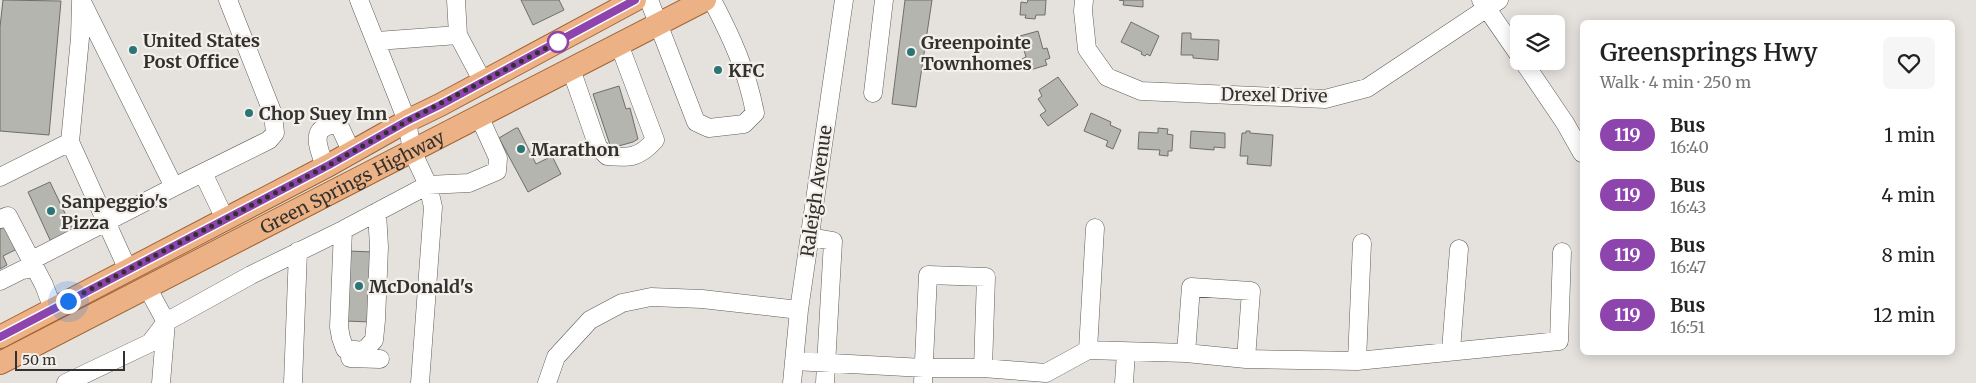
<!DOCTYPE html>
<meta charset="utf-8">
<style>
body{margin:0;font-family:Merriweather,serif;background:#f6f6f6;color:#222;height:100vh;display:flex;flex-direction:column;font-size:19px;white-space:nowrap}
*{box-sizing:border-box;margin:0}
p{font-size:16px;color:#767676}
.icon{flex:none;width:28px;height:28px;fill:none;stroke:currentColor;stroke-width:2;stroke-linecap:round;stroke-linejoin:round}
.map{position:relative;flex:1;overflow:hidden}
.side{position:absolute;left:1580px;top:20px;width:375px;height:335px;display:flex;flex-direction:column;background:#fff;border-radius:8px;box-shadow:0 2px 12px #0003}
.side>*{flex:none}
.badge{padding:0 10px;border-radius:16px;font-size:18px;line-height:32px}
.controls{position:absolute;left:1510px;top:15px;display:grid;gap:10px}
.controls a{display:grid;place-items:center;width:55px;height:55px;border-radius:8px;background:#fff;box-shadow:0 2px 12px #0003;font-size:25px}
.scale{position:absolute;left:15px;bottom:12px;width:110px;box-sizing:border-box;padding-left:5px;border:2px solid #32312f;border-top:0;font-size:14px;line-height:18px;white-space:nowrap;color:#32312f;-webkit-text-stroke:4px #f3f0eb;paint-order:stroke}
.you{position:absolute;width:25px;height:25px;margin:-12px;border:4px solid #fff;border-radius:50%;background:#1a73e8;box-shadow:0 0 0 8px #1a73e833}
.map>.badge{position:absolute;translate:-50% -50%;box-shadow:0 0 0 2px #fff}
.round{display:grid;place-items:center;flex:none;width:52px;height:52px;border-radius:8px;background:#f6f6f6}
.summary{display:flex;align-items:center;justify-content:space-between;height:85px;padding:0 20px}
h1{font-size:24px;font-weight:600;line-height:38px}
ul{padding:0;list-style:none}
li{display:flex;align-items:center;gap:15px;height:60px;padding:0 20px}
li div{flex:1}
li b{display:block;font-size:19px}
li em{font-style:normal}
li .badge{min-width:55px;font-weight:700;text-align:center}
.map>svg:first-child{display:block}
.building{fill:#b5b5b0;stroke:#6f6e6a}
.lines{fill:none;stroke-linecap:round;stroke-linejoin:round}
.minor-casing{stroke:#5f5d59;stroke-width:19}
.major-casing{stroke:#a36432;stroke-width:24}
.minor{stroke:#fff;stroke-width:18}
.major{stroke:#ecb285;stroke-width:22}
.line-casing{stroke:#fff;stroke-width:11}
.line{stroke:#8e44ad;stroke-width:8}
.walk{stroke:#32312f;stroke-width:5;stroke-dasharray:0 9}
.stop-dot{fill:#fff;stroke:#8e44ad;stroke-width:2.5}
.poi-dot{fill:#2b7576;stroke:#f3f0eb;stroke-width:2}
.labels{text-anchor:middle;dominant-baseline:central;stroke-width:4.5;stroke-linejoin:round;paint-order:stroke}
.poi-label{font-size:18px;font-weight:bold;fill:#32312f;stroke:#f3f0eb;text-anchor:start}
.street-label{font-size:18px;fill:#32312f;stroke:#f3f0eb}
</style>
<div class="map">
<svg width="1976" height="383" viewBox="0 0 1976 383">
<rect width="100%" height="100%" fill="#e5e2de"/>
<path class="building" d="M3,0L61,1L49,135L0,131V27Z
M521,0H559L564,10L533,25Z
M905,0H932L916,107L892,104Z
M1028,0H1046L1045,15H1036L1035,19L1025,18L1026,15H1020L1021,2L1027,3Z
M1119,0H1143V7L1123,5L1124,1Z
M1131,22L1159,36L1150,56L1147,54L1145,56L1141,54L1142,52L1121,42Z
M1038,31L1043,49L1047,48L1050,58L1045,60L1047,65L1030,70V67L1025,69L1022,59L1026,57L1020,36Z
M1182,33H1191V39L1219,40L1218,60L1193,58V55H1181Z
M1058,77L1078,105L1048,126L1040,115L1046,111L1038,99L1042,96L1039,90Z
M619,86L626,109L630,108L638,139L633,142L615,147L610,145L593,94Z
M1091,113L1111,122L1110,125L1121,130L1113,149L1106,146L1108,141L1084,131Z
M516,128H518L536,164L552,156L561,174L528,192L499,138Z
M1158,128L1168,129L1167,134L1173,135L1172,151H1168V156L1159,155L1160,150L1138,149L1139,132L1158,133Z
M1191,131L1225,133V148L1214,147V150L1190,148Z
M1246,131H1250V133L1273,135L1271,166L1247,164L1248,156H1240L1242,133H1246Z
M50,182L74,232L51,242L28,192Z
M10,224L21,247L3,256L7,265L0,269V229Z
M348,251L374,252L371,322L345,321Z"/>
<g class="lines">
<g class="minor-casing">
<path id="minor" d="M81,0L174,187L269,140L275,133L273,114L228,0
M359,0L407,121L412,151L428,185L433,207L420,383
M649,0L696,122L709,128L744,124L755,113C747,71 732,38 712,0
M1084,0L1083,11L1087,49L1107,77L1141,91L1325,99L1367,88L1499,0
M1481,0L1519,55
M458,35L483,82
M377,41L458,35L456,0
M1523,61L1565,123L1582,153
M571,69L598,147L607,156C630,158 639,158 655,140L619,44
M873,93L884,0
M70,142L80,38L81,3
M325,167C321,153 309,132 328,126C332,124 334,123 339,125L352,153
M203,173L225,219
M0,177L70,142L128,270
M0,219L8,216L44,285L53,309
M343,230L339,327L341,338L345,349L364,351L374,340L376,320L379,247L377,212
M810,237L833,241L825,383
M32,260L174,187
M0,281L22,270L35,268
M147,287L166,322L161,383
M1088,350L1186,353L1246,359L1357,361L1559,341L1562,252
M1451,350L1459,249
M1186,353L1191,287L1251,291L1246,359
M350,358L380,359
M794,361L924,368H983L1046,373L1088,350L1095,228
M1357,361L1362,243
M66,383L150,343L166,322L251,275L343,230L428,185L469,183L497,171L498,158L479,116
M293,383L298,251
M547,383L556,357L590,320L622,303L651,297L702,299L799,310
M792,383L799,310L844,0
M923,383L928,275L986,277L983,368
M1124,383L1126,352"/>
</g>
<g class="major-casing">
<g id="major">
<path d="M0,337L329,165L407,121L440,105L635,0"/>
<path id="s1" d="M0,363L705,0"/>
</g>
</g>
<use href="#minor" class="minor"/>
<use href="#major" class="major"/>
</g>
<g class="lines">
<g class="line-casing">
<path id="line" d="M0,337L329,165L407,121L440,105L635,0"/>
</g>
<use href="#line" class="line"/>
<path class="walk" d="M68,301L329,165L407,121L558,42"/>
</g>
<circle class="stop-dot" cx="558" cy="42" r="10"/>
<g class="poi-dot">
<circle cx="133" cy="50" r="5"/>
<circle cx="911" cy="52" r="5"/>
<circle cx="718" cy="70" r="5"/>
<circle cx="249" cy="113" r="5"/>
<circle cx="521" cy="149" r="5"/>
<circle cx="51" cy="211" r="5"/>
<circle cx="359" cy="286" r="5"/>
</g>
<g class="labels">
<g class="poi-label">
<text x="143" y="40">United States<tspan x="143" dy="21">Post Office</tspan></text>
<text x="921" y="42">Greenpointe<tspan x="921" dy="21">Townhomes</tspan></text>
<text x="728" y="70">KFC</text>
<text x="259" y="113">Chop Suey Inn</text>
<text x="531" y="149">Marathon</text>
<text x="61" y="201">Sanpeggio's<tspan x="61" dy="21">Pizza</tspan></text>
<text x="369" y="286">McDonald's</text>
</g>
<g class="street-label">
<text transform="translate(1274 95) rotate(1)">Drexel Drive</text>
<text stroke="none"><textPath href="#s1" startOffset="396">Green Springs Highway</textPath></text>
<text transform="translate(816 191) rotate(-82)">Raleigh Avenue</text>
</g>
</g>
</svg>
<div class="controls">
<a><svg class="icon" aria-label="layers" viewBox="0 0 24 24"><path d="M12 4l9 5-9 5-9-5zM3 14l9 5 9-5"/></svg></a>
</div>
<div class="scale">50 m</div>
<div class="you" style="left:68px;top:301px"></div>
<section class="side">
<div class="summary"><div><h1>Greensprings Hwy</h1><p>Walk · 4 min · 250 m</p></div><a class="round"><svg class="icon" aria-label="heart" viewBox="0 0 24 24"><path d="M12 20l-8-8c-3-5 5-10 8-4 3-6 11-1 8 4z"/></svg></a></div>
<ul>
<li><span class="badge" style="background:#8e44ad;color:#fff">119</span><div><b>Bus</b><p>16:40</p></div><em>1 min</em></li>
<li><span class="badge" style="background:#8e44ad;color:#fff">119</span><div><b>Bus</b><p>16:43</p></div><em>4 min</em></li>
<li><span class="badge" style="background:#8e44ad;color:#fff">119</span><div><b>Bus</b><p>16:47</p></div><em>8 min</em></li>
<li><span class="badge" style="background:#8e44ad;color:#fff">119</span><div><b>Bus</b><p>16:51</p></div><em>12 min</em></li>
</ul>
</section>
</div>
